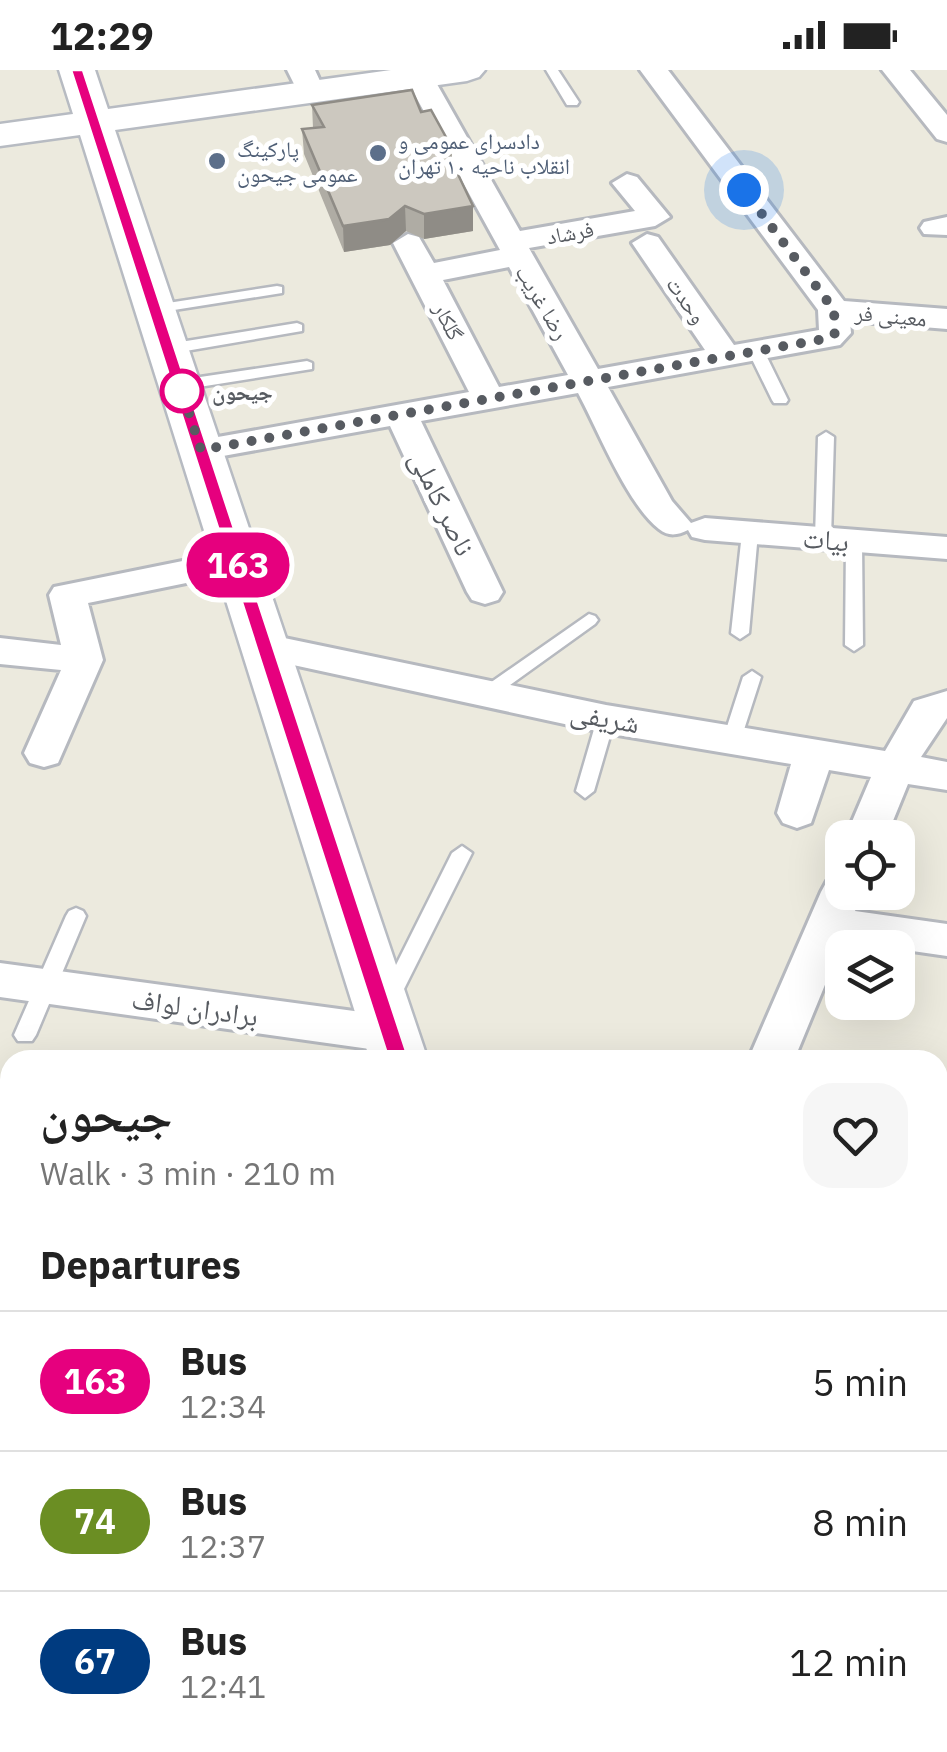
<!DOCTYPE html>
<meta charset="utf-8">
<style>
body{margin:0;font-family:"IBM Plex Sans","Noto Naskh Arabic",sans-serif;background:#f6f6f6;color:#222;height:100vh;display:flex;flex-direction:column;font-size:38px;white-space:nowrap}
*{box-sizing:border-box;margin:0}
p{font-size:32px;color:#767676}
.icon{flex:none;width:55px;height:55px;fill:none;stroke:currentColor;stroke-width:2;stroke-linecap:round;stroke-linejoin:round}
.map{position:relative;flex:1;overflow:hidden}
.side{position:absolute;left:0px;top:980px;width:948px;height:702px;display:flex;flex-direction:column;background:#fff;border-radius:30px 30px 0 0;box-shadow:0 10px 40px #0002}
.side>*{flex:none}
.badge{padding:0 20px;border-radius:32px;font-size:35px;line-height:65px}
.controls{position:absolute;left:825px;top:750px;display:grid;gap:20px}
.controls a{display:grid;place-items:center;width:90px;height:90px;border-radius:20px;background:#fff;box-shadow:0 10px 40px #0002;font-size:50px}
.you{position:absolute;width:50px;height:50px;margin:-25px;border:8px solid #fff;border-radius:50%;background:#1a73e8;box-shadow:0 0 0 15px #1a73e833}
.map>.badge{position:absolute;translate:-50% -50%;box-shadow:0 0 0 5px #fff}
h2{padding:0 40px;font-size:38px;line-height:90px}
.round{display:grid;place-items:center;flex:none;width:105px;height:105px;border-radius:30px;background:#f6f6f6}
.overview{display:flex;align-items:center;justify-content:space-between;height:170px;padding:0 40px}
h1{font-size:48px;font-weight:700;line-height:75px}
ul{padding:0;list-style:none}
li{display:flex;align-items:center;gap:30px;height:140px;padding:0 40px;border-top:2px solid #e0e0e0}
li div{flex:1}
li b{display:block;font-size:38px}
li em{font-style:normal}
li .badge{min-width:110px;font-weight:700;text-align:center}
.status{display:flex;justify-content:space-between;align-items:center;height:70px;padding:0 50px;background:#fff;direction:ltr}
.status svg{height:28px;fill:currentColor}
.map>svg:first-child{display:block}
.lines{fill:none;stroke-linecap:round;stroke-linejoin:round}
.service-casing{stroke:#b6b9bf;stroke-width:5}
.minor-casing{stroke:#b6b9bf;stroke-width:6}
.secondary-casing{stroke:#b7bbc2;stroke-width:5}
.service{fill:#fff;fill-rule:evenodd}
.minor{fill:#fff;fill-rule:evenodd}
.secondary{fill:#fff;fill-rule:evenodd}
.wall{fill:#afaca4}
.shaded-wall{fill:#8f8c86}
.building{fill:#ccc8bf;stroke:#8f8c86;stroke-width:2.5}
.line{fill:#e6007e;stroke:#fff;stroke-width:2.5}
.walk{stroke:#575b61;stroke-width:10;stroke-dasharray:0 18}
.service-dot{fill:#5c6f8a;stroke:#fff;stroke-width:4}
.stop-dot{fill:#fff;stroke:#e6007e;stroke-width:5}
.labels{text-anchor:middle;dominant-baseline:central;stroke-width:10;stroke-linejoin:round;paint-order:stroke}
.far-service-label{font-size:22px;fill:#4e5e75;stroke:#fff;text-anchor:start}
.far-street-label{font-size:22px;fill:#575b61;stroke:#fff}
.far-stop-label{font-size:22px;font-weight:bold;fill:#575b61;stroke:#fff;text-anchor:start}
.street-label{font-size:28px;fill:#575b61;stroke:#fff}
</style>
<div class="status"><b>12:29</b><svg viewBox="0 0 49 12"><path d="M0 12V9h3v3zM5 12V6h3v6zM10 12V3h3v9zM15 12V0h3v12zM26 1h20v11H26zM47 4h2v5h-2z"/></svg></div>
<div class="map">
<svg width="947" height="1682" viewBox="0 0 947 1682">
<rect width="100%" height="100%" fill="#eceade"/>
<g class="lines">
<g class="service-casing">
<path id="service" d="M546,0H558L579,32L577,35H567Z
M277,216L282,217V223L155,243L148,239L155,235Z
M297,253L302,255V261L168,284L160,279L168,274Z
M756,276L764,281L788,330L786,333H774L772,330L748,281Z
M307,291L312,293V299L180,320L172,315L180,310Z
M826,362L834,367L831,468L823,473L815,468L818,367Z
M750,458L758,463L749,563L740,569L731,563L742,463Z
M854,466L862,471L863,575L854,581L845,575L846,471Z
M589,544L595,546L598,550L595,554L492,628H480L477,624L480,620Z
M752,601L761,607L741,669L732,675L725,674L723,669L743,607Z
M606,643L615,649L594,721L585,728L576,721L597,649Z
M462,776L472,783L395,937H381L378,931L452,783Z
M76,838L83,841L86,846L36,965L32,971H18L14,965L66,846L69,841Z
M10,1535V1576L0,1581V1540Z"/>
</g>
<g class="minor-casing">
<path id="minor" d="M287,0H315L325,22L321,28H301Z
M640,0H668L844,231L947,239V259L850,251L851,263L840,275L608,317L672,431L691,453L705,448L947,467V489L705,470L692,467L688,460C678,465 669,467 659,459C627,434 598,360 578,323L421,351L503,522L498,530L485,534L472,530L467,522L390,356L201,390L189,387L184,380L189,373L201,370L469,322L393,173L408,164L419,167L434,193L500,180L405,7L414,0L429,1L433,7L520,161L635,141L612,113L627,104L637,107L670,147L655,156L529,178L598,299L705,280L632,173L647,164L658,167L734,275L819,260L818,240ZM509,197L568,305L499,317L443,210Z
M882,0H910L947,45V72L937,69Z
M947,147V165L924,164L920,158L924,152Z
M237,480L250,484L255,492L250,500L88,533L103,590L58,693L44,697L30,693L24,683L61,600L0,594V568L61,575L49,525L54,517Z
M265,564L606,635L885,681L914,631L947,621V648L921,687L947,692V720L908,714L886,768H845L871,707L829,700L811,753L797,758L783,753L777,743L791,694L606,663L252,586L246,577L252,568Z
M842,806V822H863L855,841L947,854V886L843,871L794,990H748L821,822L827,811Z
M0,893L391,946L407,951L413,964L407,977L391,982L0,927Z
M938,1030L947,1031V1069L938,1068Z
M0,1062L10,1063V1103L0,1102Z
M938,1252L947,1253V1299L938,1297Z
M0,1377L10,1378V1428L0,1427Z
M938,1501L947,1503V1557L938,1555Z
M110,1672H169L165,1682H106Z
M440,1672H498L494,1682H436Z"/>
</g>
<g class="secondary-casing">
<path id="secondary" d="M59,0H95L108,39L391,0H485L479,7L467,11L115,60L428,990H370L80,65L0,76V54L73,44Z
M589,1672H663L666,1682H592Z"/>
</g>
<use href="#service" class="service"/>
<use href="#minor" class="minor"/>
<use href="#secondary" class="secondary"/>
</g>
<path class="wall" d="M312,35L421,42L452,78V92L473,161L424,169L406,161L390,175L344,182L304,84L302,59L313,58Z"/>
<path class="shaded-wall" d="M405,136L406,161L390,175L344,182L343,156Z
M473,136V161L424,169V144Z"/>
<path class="building" d="M412,20L421,42L431,40L452,78L446,79L473,136L424,144L405,136L389,149L343,156L302,59L324,57L312,35Z"/>
<path class="line" d="M71,0H83L409,990L406,996L399,998L389,990Z"/>
<g class="lines">
<path class="walk" d="M182,321L180,315L201,380L830,268L835,263L834,240L744,120"/>
</g>
<g class="service-dot">
<circle cx="378" cy="83" r="10"/>
<circle cx="217" cy="91" r="10"/>
</g>
<circle class="stop-dot" cx="182" cy="321" r="20"/>
<g class="labels">
<g class="far-service-label">
<text x="398" y="70">دادسرای عمومی و<tspan x="398" dy="25">انقلاب ناحیه ۱۰ تهران</tspan></text>
<text x="237" y="78">پارکینگ<tspan x="237" dy="25">عمومی جیحون</tspan></text>
</g>
<g class="far-street-label">
<text transform="translate(570 162) rotate(-10)">فرشاد</text>
<text transform="translate(687 230) rotate(55)">وحدت</text>
<text transform="translate(543 232) rotate(59)">رضا غریب</text>
<text transform="translate(891 245) rotate(5)">معینی فر</text>
<text transform="translate(449 251) rotate(63)">گلکار</text>
</g>
<g class="far-stop-label">
<text x="212" y="321">جیحون</text>
</g>
<g class="street-label">
<text transform="translate(443 433) rotate(64)">ناصر کاملی</text>
<text transform="translate(826 469) rotate(5)">بیات</text>
<text transform="translate(605 647) rotate(10)">شریفی</text>
<text transform="translate(195 937) rotate(8)">برادران لواف</text>
</g>
</g>
</svg>
<div class="controls">
<a><svg class="icon" aria-label="locate" viewBox="0 0 24 24"><circle cx="12" cy="12" r="6"/><path d="M12 2v4M12 18v4M2 12h4M18 12h4"/></svg></a>
<a><svg class="icon" aria-label="layers" viewBox="0 0 24 24"><path d="M12 4l9 5-9 5-9-5zM3 14l9 5 9-5"/></svg></a>
</div>
<div class="you" style="left:744px;top:120px"></div>
<b class="badge" style="left:238px;top:495px;background:#e6007e;color:#fff">163</b>
<section class="side">
<div class="overview"><div><h1>جیحون</h1><p>Walk · 3 min · 210 m</p></div><a class="round"><svg class="icon" aria-label="heart" viewBox="0 0 24 24"><path d="M12 20l-8-8c-3-5 5-10 8-4 3-6 11-1 8 4z"/></svg></a></div>
<h2>Departures</h2>
<ul>
<li><span class="badge" style="background:#e6007e;color:#fff">163</span><div><b>Bus</b><p>12:34</p></div><em>5 min</em></li>
<li><span class="badge" style="background:#6b8e23;color:#fff">74</span><div><b>Bus</b><p>12:37</p></div><em>8 min</em></li>
<li><span class="badge" style="background:#003b80;color:#fff">67</span><div><b>Bus</b><p>12:41</p></div><em>12 min</em></li>
</ul>
</section>
</div>
